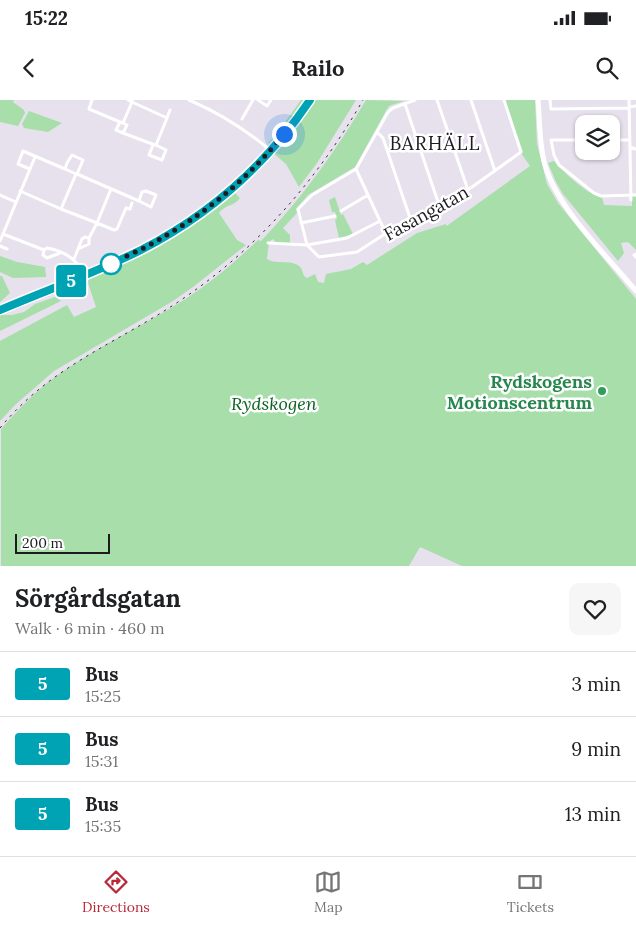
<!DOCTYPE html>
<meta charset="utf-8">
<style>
body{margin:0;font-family:Lora,serif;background:#f6f6f6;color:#202124;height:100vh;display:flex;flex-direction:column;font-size:19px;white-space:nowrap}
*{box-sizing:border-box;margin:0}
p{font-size:16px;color:#757577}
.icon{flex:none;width:28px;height:28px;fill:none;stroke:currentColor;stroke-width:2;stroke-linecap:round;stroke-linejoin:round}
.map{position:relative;height:466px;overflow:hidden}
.sheet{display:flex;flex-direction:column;background:#fff;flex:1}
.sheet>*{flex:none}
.badge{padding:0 10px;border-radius:4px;font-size:18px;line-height:32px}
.buttons{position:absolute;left:575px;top:15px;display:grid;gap:10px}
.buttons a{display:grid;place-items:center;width:45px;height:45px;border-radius:10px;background:#fff;box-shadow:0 1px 4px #0004;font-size:25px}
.scale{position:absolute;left:15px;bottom:12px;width:95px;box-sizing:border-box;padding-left:5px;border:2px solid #1d1b20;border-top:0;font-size:14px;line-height:18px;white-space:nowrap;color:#1d1b20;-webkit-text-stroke:4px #fff;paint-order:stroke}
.you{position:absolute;width:25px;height:25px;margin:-12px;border:4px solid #fff;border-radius:50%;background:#1a73e8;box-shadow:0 0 0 8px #1a73e833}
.map>.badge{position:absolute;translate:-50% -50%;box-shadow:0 0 0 2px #fff}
.round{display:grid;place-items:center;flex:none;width:52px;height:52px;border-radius:10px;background:#f6f6f6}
.summary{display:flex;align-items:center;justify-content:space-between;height:85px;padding:0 15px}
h1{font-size:24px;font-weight:700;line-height:38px}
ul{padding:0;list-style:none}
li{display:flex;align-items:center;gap:15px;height:65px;padding:0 15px;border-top:1px solid #e0e0e0}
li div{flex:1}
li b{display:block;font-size:19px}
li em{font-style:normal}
li .badge{min-width:55px;font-weight:700;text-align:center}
.status{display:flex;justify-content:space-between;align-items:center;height:35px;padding:0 25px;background:#fff;direction:ltr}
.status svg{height:14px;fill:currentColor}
header{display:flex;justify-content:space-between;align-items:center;height:65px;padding:0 15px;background:#fff;font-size:22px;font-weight:700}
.tabs{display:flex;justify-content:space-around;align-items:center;height:70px;border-top:1px solid #e0e0e0;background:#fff;font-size:14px;color:#757577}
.tabs a{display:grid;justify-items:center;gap:2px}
.tabs .on{color:#b92837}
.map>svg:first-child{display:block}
.green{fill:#a7deaa}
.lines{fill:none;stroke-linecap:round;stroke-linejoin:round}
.minor{stroke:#fff;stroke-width:3}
.tertiary{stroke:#fff;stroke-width:4.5}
.secondary{stroke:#fff;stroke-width:5}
.rail{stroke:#353238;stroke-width:1;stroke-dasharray:2.5 5;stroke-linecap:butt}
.line-casing{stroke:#fff;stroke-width:11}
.line{stroke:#00a3b4;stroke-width:8}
.walk{stroke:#1d1b20;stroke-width:5;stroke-dasharray:0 9}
.stop-dot{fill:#fff;stroke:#00a3b4;stroke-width:2.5}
.leisure-dot{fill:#2e9e5b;stroke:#fff;stroke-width:2}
.labels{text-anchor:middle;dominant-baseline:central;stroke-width:5;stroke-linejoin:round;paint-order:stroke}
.street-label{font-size:18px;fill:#1d1b20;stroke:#fff}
.leisure-label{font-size:18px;font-weight:bold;fill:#27864d;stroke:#fff;text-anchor:end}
.park-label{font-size:18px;font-style:italic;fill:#0b6320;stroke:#fff}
.neighbourhood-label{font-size:19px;letter-spacing:1px;fill:#1d1b20;stroke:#fff}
</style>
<div class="status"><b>15:22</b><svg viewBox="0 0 49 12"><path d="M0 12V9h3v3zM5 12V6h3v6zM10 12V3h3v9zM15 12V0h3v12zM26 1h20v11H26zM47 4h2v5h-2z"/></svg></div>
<header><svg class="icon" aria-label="back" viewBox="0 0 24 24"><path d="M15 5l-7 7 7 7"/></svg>Railo<svg class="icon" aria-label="search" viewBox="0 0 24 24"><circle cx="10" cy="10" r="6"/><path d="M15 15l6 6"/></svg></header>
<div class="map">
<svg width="636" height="466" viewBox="0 0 636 466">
<rect width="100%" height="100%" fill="#e6e1ed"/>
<path class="green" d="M0,0H14L13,2L24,10L25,13L18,26L0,22Z
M301,0H307L274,43L270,44L268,43L278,32Z
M313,0H356L317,63L299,87L286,64L273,53L296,27L298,20Z
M366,0L404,1L389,6L386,11L355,67L308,95L296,109L297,113L283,128L290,135V143H276L273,139L269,142L267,159C276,165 290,159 299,166C303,169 302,173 305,177L307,178L315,174L318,182L324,183L326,174L351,169L363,162L367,165L417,133L446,124V126L448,125L530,66L521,53L523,52L505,0H535L537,44L547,84L558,103L636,199V466H462L420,447L409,466H1V329C15,313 30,297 47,283C90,250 141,227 187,198C213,181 236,161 258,140L261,141C302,98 336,51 366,0Z
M29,11L62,23L48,32L24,28L22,24Z
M554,61C562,71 590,97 602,97L604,105L632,106V96H636V150L628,142L621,143L624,153L618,161L563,94L556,82L548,63Z
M233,91L240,98C235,106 224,105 219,113L237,140L246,145L193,187L173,201L54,271L15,305L0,321V241L67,205L74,217L96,207L86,177L114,168L113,166L118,163L166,139Z
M335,97L341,115L343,114L353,134L339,138L335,120L337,119L335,112H332L329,100Z
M0,156L17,162L45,167L46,177L13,178L0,172Z
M0,176H2L10,193L0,202Z
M55,197L61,201L0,231V215H12L24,212L35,204Z"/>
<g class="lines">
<path class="minor" d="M92,0L89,9L120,22
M189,0C220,13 245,29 271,51
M258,0L267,6L271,0
M415,0L393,8L388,12L356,69L312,95L298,109L307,145L319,157L357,152L408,119L444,107L521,52L504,0
M437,0L468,90
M471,0L495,71
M550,0L551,9L629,8
M629,0L631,100
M132,1V2L167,18L170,10
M405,4L440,108
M629,7L636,6
M242,19L253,0
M123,23L120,22L116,30L123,33L127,25L123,23L132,2L128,0
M377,32L383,38L410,118
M123,33L155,45
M584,40H551L554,55L559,65L594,93L601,96L636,95
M611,40H630
M153,45L149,55L162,60L166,50L156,45L167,18
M630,47L636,49
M35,57L30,69L18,64L23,51L65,69
M356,69L386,134
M77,74L83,60L72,55L67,63L65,69L76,74L61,109L97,123L89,138
M77,74L139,101
M111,89L97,123L114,130L117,129L126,108L130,109L132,103
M20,91L61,109
M146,91L156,95L151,107L139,101L142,92Z
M0,95L16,102
M341,111L368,95
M301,123L335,116
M3,134L30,69
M0,141L3,134L44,150L47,148C64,151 78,159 84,176
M268,143L307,145L347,138L380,121
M0,146L7,149
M44,150L43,155L47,158L60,153
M636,154L634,155L636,157
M74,159L82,139L85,137L89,138V144L78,149"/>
<path class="tertiary" d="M0,210C62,185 127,162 184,126C234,93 277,49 310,0"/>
<path class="secondary" d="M538,0C540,21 539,44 545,65C557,108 607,156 636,191"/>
<path class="rail" d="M0,328C52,265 116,244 181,200C258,148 317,80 363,0"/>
</g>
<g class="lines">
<g class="line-casing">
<path id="line" d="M0,210C47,190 95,173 141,150C209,115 267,64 310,0"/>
</g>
<use href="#line" class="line"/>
<path class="walk" d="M111,164C128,155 148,147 165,136C212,109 251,75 284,34"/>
</g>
<circle class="stop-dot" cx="111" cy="164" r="10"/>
<circle class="leisure-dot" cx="602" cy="291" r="5"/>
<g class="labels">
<g class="street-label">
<text transform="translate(426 113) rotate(-29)">Fasangatan</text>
</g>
<g class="leisure-label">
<text x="592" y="281">Rydskogens<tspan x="592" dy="21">Motionscentrum</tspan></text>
</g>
<g class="park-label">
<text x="274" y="303">Rydskogen</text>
</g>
<g class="neighbourhood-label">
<text x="435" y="43">BARHÄLL</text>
</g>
</g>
</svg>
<div class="buttons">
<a><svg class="icon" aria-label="layers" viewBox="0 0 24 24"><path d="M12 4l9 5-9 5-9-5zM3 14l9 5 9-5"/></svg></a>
</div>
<div class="scale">200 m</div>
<div class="you" style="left:284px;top:34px"></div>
<b class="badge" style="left:71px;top:181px;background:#00a3b4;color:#fff">5</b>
</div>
<section class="sheet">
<div class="summary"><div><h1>Sörgårdsgatan</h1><p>Walk · 6 min · 460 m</p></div><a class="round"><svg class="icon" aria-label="heart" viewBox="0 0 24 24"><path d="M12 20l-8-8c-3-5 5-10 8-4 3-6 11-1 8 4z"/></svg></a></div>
<ul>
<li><span class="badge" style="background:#00a3b4;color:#fff">5</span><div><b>Bus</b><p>15:25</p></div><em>3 min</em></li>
<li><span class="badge" style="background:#00a3b4;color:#fff">5</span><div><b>Bus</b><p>15:31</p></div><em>9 min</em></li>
<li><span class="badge" style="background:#00a3b4;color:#fff">5</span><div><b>Bus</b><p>15:35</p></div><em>13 min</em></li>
</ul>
</section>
<nav class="tabs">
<a class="on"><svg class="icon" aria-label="directions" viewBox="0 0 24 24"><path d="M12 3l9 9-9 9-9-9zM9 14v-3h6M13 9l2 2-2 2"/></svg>Directions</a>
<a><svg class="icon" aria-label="map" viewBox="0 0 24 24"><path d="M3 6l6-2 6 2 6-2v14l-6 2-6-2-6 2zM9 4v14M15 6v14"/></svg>Map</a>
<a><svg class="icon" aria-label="tickets" viewBox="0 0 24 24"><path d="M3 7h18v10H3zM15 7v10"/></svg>Tickets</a>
</nav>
